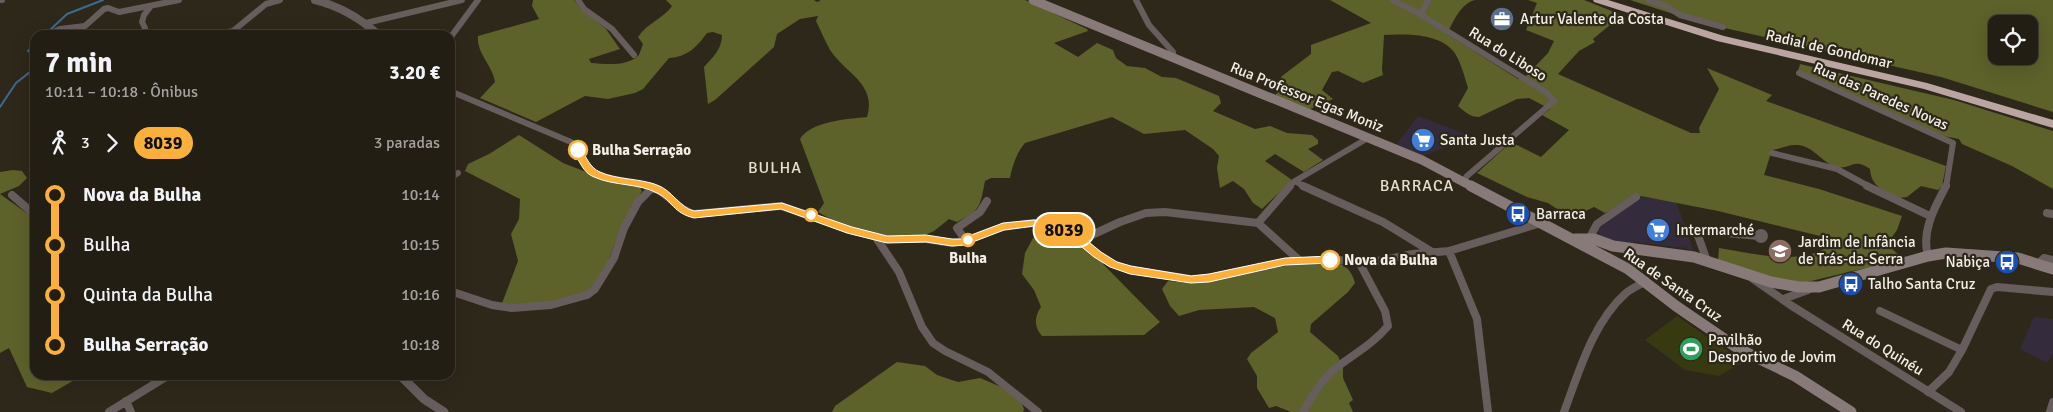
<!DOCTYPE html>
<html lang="pt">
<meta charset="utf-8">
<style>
body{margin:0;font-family:Signika,sans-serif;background:#2a271d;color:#f1f3f6;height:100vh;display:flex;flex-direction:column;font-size:19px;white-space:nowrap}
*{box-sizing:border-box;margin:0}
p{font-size:16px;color:#a2a2a0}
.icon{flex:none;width:28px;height:28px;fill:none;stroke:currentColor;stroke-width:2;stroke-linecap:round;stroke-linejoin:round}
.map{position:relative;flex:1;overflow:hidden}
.details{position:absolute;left:30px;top:30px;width:425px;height:350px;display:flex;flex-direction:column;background:#221e14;border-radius:15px;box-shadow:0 5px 20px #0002,0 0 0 1px #3f3c34}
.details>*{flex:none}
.badge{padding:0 10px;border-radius:16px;font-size:18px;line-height:32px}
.controls{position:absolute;left:1988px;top:15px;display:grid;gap:10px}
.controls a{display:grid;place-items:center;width:50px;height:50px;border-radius:10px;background:#221e14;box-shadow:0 5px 20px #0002,0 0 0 1px #3f3c34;font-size:25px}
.map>.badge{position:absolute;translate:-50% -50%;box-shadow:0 0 0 2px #fff}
.legs{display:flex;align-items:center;gap:8px;height:55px;padding:0 15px;font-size:16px}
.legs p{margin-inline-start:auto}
.headline{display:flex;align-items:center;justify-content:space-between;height:85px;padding:0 15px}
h1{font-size:28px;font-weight:700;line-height:38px}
ul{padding:0 15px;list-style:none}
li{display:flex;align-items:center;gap:18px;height:50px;font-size:19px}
li i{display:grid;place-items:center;width:8px;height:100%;margin:0 6px;background:currentColor}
li i::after{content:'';width:12px;height:12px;margin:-6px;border:4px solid;border-radius:50%;background:#221e14}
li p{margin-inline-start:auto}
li:first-child i{background:linear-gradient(#0000 50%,currentColor 0)}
li:last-child i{background:linear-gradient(currentColor 50%,#0000 0)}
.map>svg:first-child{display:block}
.commercial{fill:#342c3c}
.green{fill:#373911}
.forest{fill:#5d612a;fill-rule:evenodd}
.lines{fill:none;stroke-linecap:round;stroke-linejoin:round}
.stream{stroke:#3f698f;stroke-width:2}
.minor-far1{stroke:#665d5c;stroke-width:6}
.minor{stroke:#665d5c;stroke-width:8}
.tertiary-far1{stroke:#665d5c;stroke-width:8}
.tertiary{stroke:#665d5c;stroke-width:9}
.secondary-far1{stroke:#887a79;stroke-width:9}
.secondary{stroke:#887a79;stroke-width:11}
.motorway{fill:#bba5a3;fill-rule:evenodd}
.line-1{fill:#fbb03b;stroke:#fff}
.stop-1-dot{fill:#fff;stroke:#fbb03b;stroke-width:2.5}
.labels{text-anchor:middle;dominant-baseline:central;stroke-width:4.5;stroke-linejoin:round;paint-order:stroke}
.poi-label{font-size:15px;fill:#f3efe6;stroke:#2e281a;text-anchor:start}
.street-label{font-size:15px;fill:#f3efe6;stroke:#2e281a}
.stop-label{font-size:15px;font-weight:bold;fill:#f3efe6;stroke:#2e281a;text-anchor:start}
.neighbourhood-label{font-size:16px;letter-spacing:1px;fill:#e7e0cd;stroke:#2e281a}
</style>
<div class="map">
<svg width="2053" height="412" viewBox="0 0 2053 412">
<rect width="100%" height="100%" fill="#2e281a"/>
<path class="commercial" d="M1418,116L1470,136L1454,148L1449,146L1423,156L1396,145Z
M1642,197L1676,201L1694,252L1686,248L1634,242V245L1606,241L1600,236L1598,230L1602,226Z
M2034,317L2053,319V353L2047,363L2020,349Z"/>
<path class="green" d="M1677,316L1738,358L1746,360L1719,376L1685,370L1645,340Z"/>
<path class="forest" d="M533,0H574L580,8L606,29L620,49L589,59L591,63C606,64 627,67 639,55L643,44L638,37C647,23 663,19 672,6L666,0H814L817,2L821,0H1025L1087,29L1088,31L1054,43L1078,57L1097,43L1113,50L1116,58L1127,66L1145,68L1162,77L1176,78L1219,96L1221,103L1213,111L1255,129L1270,126L1287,133L1312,135L1318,140V144L1308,149L1323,160L1304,172L1275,154L1265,161L1292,180L1262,209L1253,203L1244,189L1233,181L1220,188L1217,168L1219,156L1213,149L1185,130L1144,134L1112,117L1025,143C1017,152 1012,166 1010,178H991L985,181C980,206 981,210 957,222L949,219L934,231L921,237L857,234L818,212L824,203L800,139C811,121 848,119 867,117C877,84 846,74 830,50C825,41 821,31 816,21L818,16L800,19L777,34L774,47L715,100L708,104L704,67C713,57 722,49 722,35L713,32L707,33C697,47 687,57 669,58L643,89L635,93L608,99L585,96L536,122L480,98L495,82C493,66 476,53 478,36L539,19L532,6Z
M1330,0H1475C1461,3 1453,22 1447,34L1518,79H1523L1548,53L1554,41L1526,30L1537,3L1528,0H1584L1622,15L1593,39L1595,42L1579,51L1558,74L1691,133H1700L1699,128L1719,89L1707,68L1772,95L1766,101L1946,166L1942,186L1938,190L1921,186L1907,197L1898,198C1883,191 1871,186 1870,169C1852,157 1852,170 1837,167C1821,163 1813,144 1795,145C1788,145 1780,149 1772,150L1764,175L1819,189L1902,216L1897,230L1887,244L1903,259L1807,282L1788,283L1718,261L1719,248C1752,253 1797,266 1828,247V243L1820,236L1718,211L1641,196C1629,205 1618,206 1605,213L1594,207L1571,218L1548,203L1527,197L1477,173L1511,142L1541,157L1569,130L1542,115L1550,109L1529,98L1517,99L1479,117C1470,117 1465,112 1458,106L1468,88C1465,78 1460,60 1454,52C1439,33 1406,34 1384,35L1382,70L1383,75L1363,83L1338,71L1332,72L1322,90L1333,99L1310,109L1275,96L1280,89L1278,83L1282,76L1311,54V45L1371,23Z
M1630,0H2053V112L1941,77L1698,22ZM1996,24H2029V56H1996Z
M1800,64L1954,100L2053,131V189L2012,166L1962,144L1959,139L1943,136L1798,71Z
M519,135L563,163L594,175L638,184L642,191C635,203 626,215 621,228C612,247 608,271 594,287C580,303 522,305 501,306L518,261L511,234L519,219L520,199L465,171L468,164L489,154Z
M13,170L22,171L27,178L19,186L0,194L35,219V375H83L52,393L27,387L9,348L0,353V172Z
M1060,228L1082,235L1106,257L1103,264L1160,322L1144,335L1042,336C1034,327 1034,317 1041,307L1034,290L1022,274L1025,253L1033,238Z
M1307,262C1328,262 1348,257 1355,283L1348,292L1311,324L1310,332L1338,356L1343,368V378L1353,400L1349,403L1353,412H1291L1276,406L1269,408L1257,388V376L1247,359L1251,353L1278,332L1275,318L1254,307L1199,310L1179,316L1170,306L1162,289L1168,281L1197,283Z
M897,362L925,366L937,375L958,382L980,378L1018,394L1024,409L1023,412H832L835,406Z"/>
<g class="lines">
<path class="stream" d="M50,30L67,14L103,0
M35,44L28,51L35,55
M0,107L16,83L35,68"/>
<path class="minor-far1" d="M0,0H2
M578,0L584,9L612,29L634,55
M1136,0L1149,25L1173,52L1174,59
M1393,0L1418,13L1546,92L1554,101L1467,176L1463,182
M1648,0L1666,6L1680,15L1723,27
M1421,14L1428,0
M366,23L462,0
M49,34L60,29L85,26L104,9L108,8L119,12L179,0
M143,35L145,28L142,22L144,15L151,6
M155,35L193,32L224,33L233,31L266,4L280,0
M450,38L478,0
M1799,73L1953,143L1946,187
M450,91L571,142L588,168L597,175L653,187
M1772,153L1837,169L1870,187
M450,178L458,173
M1295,181L1305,187
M1288,187L1295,181L1368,138"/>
<path class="minor" d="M648,186C667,190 676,210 694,214L781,206L850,230L887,239H926L952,243L961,242L1003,227L1034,223L1069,231L1097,254L1113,264L1130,270L1191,279L1209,278L1285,262L1330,260L1378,261L1413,254L1449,251L1541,223
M1303,186L1383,222L1432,252
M1867,186L1930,216
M12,195L35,215
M2047,213L2053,214
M1258,223L1290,186
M1758 236a3 3 0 1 1 6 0a3 3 0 1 1-6 0Z
M875,236L899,272L922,327L933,343L945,351L988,372L1038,412
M1589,239L1597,224L1636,197
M1081,240L1120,222L1146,213L1165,212L1258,223L1299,260
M966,241L957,228L980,212L987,201
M1449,251L1477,319L1488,412
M1928,256C1921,231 1935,207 1946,186
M1707,261L1696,230L1758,236
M2039,263L2044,258L2053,260
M1753,279L1792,306L1961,412
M450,291L492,305L512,308L551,305L587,295L595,289L614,258L624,228L638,202L653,187
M1789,304L1786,298L1808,290
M1880,311L1962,350
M1928,392L1949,372L1962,350L1991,289L1997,287L2053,292
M126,401L131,412
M109,412L169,375
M1303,412C1312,396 1321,380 1336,368C1354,354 1373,344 1388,326L1385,311L1359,262
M1564,412C1579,372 1593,322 1626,293C1632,288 1640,285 1646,281
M2050,412L2053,402"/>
<path class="tertiary-far1" d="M315,0C340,6 360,18 379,35"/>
<path class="tertiary" d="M400,375L424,399L444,412"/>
<path class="secondary-far1" d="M1033,0L1422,160L1473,187"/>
<path class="secondary" d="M1471,186L1628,269L1676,306L1739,349L1795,376L1851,412
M1575,239H1594L1613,246L1694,257L1771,282L1799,287H1819L1928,256L1946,253L2018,258L2053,269"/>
<path class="motorway" d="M1593,0H1608L1724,36L1927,83L2053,120V128L1924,89L1717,41L1594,2Z"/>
</g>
<path class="line-1" d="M578,147L581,148C586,157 590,168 600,172C617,180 639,178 657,185C672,190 680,208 694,211L782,203L852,227L887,236L926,235L952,239H961L1003,223L1034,220L1051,222L1073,229L1101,252L1117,262L1131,266L1191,276L1209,274L1285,258L1330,256L1335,260L1330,263L1285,265L1209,282L1191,283L1130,274L1110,267L1094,257L1066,234L1034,226L1004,230L965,245L952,246L926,242L887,243L847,233L781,209L694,218C673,213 673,201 657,193C638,183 614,186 594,177C583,173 579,160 573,150Z"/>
<defs>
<g id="office-disc" transform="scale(1.25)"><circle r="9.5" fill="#5c6f8a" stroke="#2e281a"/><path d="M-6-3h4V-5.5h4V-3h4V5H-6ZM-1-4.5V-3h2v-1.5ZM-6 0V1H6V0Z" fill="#fff"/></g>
<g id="supermarket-disc" transform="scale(1.25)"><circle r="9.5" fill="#3f7fe0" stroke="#2e281a"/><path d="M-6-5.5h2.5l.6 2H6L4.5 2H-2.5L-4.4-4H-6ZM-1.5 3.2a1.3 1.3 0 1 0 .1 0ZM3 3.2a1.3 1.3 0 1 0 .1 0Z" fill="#fff"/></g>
<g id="bus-disc" transform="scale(1.25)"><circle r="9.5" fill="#1a4fb4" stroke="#2e281a"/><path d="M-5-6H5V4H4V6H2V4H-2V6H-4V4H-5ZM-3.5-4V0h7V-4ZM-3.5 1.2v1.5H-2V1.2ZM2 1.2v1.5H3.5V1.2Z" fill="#fff"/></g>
<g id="school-disc" transform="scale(1.25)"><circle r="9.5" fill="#8d6e63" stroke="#2e281a"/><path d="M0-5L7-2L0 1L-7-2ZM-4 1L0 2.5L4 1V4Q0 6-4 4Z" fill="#fff"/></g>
<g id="stadium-disc" transform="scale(1.25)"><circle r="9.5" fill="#2e9e5b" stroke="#2e281a"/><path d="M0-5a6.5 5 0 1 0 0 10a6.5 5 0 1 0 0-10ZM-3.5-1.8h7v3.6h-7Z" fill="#fff"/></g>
</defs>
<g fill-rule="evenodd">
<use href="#office-disc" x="1502" y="19"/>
<use href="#supermarket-disc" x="1423" y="140"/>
<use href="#bus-disc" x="1518" y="214"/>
<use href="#supermarket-disc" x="1658" y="230"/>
<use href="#school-disc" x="1780" y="251"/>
<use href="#bus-disc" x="2007" y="262"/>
<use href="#bus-disc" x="1851" y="284"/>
<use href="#stadium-disc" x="1691" y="349"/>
</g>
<g class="stop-1-dot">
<circle cx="578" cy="150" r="9"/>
<circle cx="811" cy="215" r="6"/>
<circle cx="968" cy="240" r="6"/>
<circle cx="1330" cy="260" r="9"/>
</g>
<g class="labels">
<g class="poi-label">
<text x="1520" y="19">Artur Valente da Costa</text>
<text x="1440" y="140">Santa Justa</text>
<text x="1536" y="214">Barraca</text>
<text x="1676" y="230">Intermarché</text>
<text x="1798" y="242">Jardim de Infância<tspan x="1798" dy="17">de Trás-da-Serra</tspan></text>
<text x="1990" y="262" text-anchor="end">Nabiça</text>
<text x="1868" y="284">Talho Santa Cruz</text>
<text x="1708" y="340">Pavilhão<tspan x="1708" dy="17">Desportivo de Jovim</tspan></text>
</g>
<g class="street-label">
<text transform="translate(1829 49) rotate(13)">Radial de Gondomar</text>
<text transform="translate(1508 54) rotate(32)">Rua do Liboso</text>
<text transform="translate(1881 96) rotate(24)">Rua das Paredes Novas</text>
<text transform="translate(1307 97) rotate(22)">Rua Professor Egas Moniz</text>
<text transform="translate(1673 285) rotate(35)">Rua de Santa Cruz</text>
<text transform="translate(1883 347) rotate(32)">Rua do Quinéu</text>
</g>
<g class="stop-label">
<text x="592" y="150">Bulha Serração</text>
<text x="968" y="258" text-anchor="middle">Bulha</text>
<text x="1344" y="260">Nova da Bulha</text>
</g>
<g class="neighbourhood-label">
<text x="775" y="168">BULHA</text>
<text x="1417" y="186">BARRACA</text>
</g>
</g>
</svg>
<div class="controls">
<a><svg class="icon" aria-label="locate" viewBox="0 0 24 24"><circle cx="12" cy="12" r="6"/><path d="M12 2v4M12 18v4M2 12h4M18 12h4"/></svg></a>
</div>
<b class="badge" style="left:1064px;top:230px;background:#fbb03b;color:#111">8039</b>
<section class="details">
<div class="headline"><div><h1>7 min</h1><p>10:11 – 10:18 · Ônibus</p></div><b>3.20 €</b></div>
<div class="legs"><svg class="icon" aria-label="walk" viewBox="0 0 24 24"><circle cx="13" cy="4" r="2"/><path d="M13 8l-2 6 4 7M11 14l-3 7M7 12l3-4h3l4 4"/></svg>3<svg class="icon" aria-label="forward" viewBox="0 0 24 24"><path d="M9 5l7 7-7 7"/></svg><b class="badge" style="background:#fbb03b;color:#111">8039</b><p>3 paradas</p></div>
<ul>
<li><i style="color:#fbb03b"></i><b>Nova da Bulha</b><p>10:14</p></li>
<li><i style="color:#fbb03b"></i><span>Bulha</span><p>10:15</p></li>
<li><i style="color:#fbb03b"></i><span>Quinta da Bulha</span><p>10:16</p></li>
<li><i style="color:#fbb03b"></i><b>Bulha Serração</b><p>10:18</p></li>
</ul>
</section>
</div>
